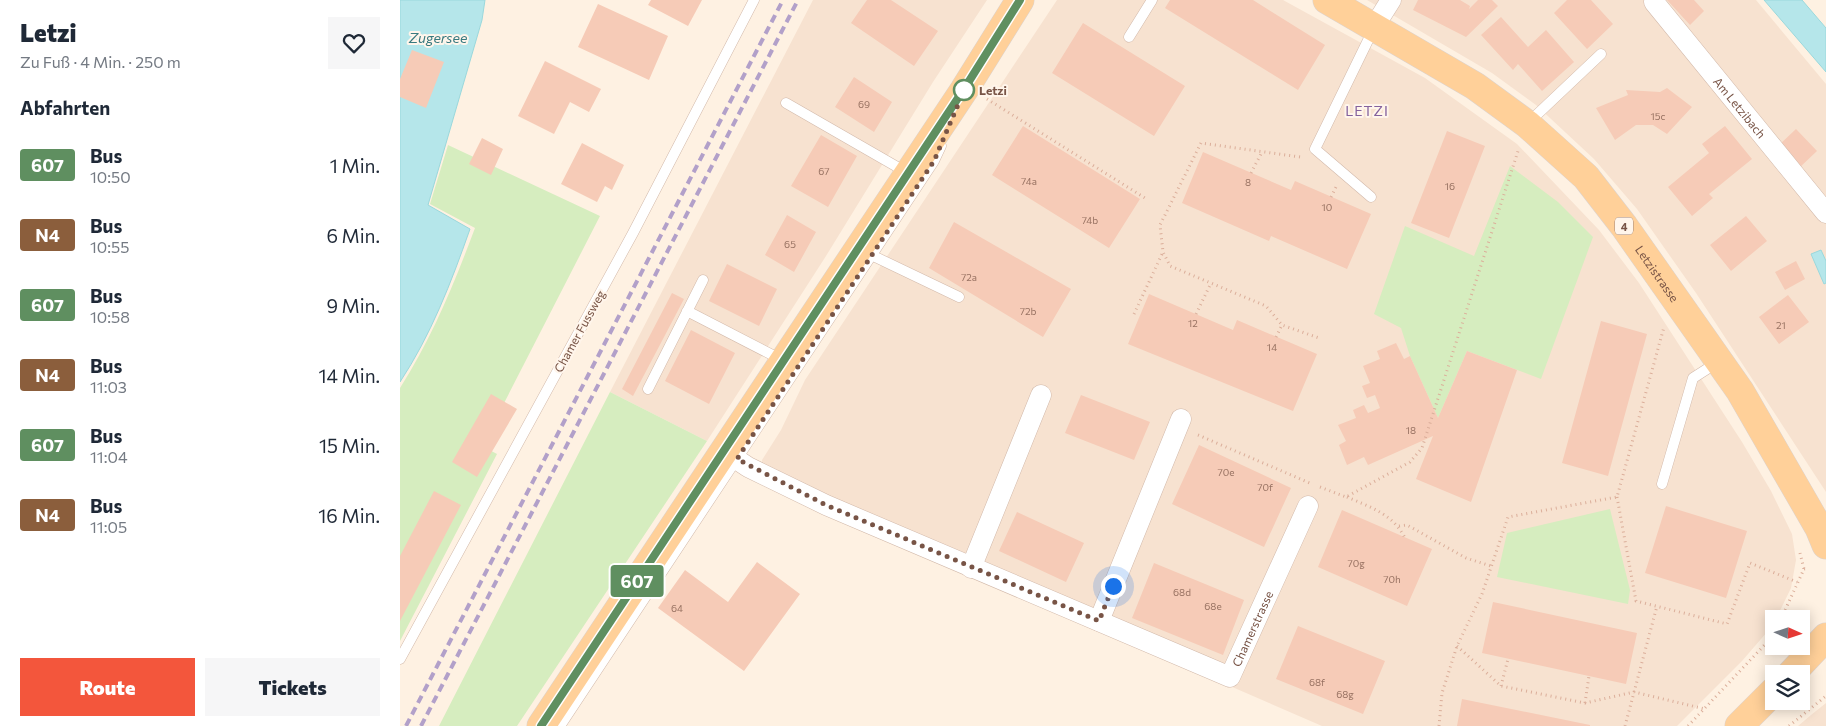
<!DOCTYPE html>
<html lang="de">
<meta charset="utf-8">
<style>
body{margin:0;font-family:Commissioner,sans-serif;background:#f6f6f7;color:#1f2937;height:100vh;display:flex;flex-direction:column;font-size:19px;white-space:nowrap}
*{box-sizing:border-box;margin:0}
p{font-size:16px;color:#747a83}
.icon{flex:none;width:28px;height:28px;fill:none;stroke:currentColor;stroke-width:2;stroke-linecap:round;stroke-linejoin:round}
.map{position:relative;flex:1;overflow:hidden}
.drawer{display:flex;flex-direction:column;background:#fff;width:400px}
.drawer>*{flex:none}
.badge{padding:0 10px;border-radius:4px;font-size:18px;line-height:32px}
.needle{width:32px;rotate:93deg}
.controls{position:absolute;left:1365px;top:610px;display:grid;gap:10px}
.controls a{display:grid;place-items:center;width:45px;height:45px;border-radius:0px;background:#fff;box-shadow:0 2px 12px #0003;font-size:25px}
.you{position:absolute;width:25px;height:25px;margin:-12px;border:4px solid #fff;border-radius:50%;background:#1a73e8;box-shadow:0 0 0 8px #1a73e833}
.map>.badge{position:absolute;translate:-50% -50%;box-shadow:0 0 0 2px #fff}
h2{padding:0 20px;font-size:19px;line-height:45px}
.round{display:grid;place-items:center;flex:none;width:52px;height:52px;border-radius:0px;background:#f6f6f7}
.summary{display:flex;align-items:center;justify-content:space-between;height:85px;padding:0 20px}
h1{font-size:24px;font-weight:800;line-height:38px}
.action{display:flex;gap:10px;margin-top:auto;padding:10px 20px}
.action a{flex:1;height:58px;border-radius:0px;background:#f3563c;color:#fff;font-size:20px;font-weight:800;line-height:58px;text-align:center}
.action a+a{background:#f6f6f7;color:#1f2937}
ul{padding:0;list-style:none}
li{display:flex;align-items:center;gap:15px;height:70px;padding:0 20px}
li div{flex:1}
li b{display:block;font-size:19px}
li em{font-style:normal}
li .badge{min-width:55px;font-weight:700;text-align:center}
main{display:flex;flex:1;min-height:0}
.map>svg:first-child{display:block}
.residential{fill:#f7e2d0}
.green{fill:#d6edbf}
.water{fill:#b5e6ea;stroke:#9ad8dc}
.building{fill:#f6cbb7}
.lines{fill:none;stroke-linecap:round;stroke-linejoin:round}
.lane-casing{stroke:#d2b9aa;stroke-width:11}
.street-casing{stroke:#d2b9aa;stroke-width:21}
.primary-casing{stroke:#dcd3cf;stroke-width:29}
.path{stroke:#dbae9a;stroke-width:3;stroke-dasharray:1 4;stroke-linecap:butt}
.lane{stroke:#fff;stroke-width:10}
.street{stroke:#fff;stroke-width:20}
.primary{stroke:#ffd099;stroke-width:28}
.rail{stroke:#b2a0c9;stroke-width:4;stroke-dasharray:8 5;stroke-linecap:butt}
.line-casing{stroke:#fff;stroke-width:11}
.line{stroke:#5f8f60;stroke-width:8}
.walk{stroke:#785446;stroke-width:5;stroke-dasharray:0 9}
.stop-dot{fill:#fff;stroke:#5f8f60;stroke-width:2.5}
.labels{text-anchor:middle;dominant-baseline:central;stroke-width:4;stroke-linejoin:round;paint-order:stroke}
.number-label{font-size:10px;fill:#987262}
.shield{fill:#fff5eb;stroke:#a08478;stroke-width:1}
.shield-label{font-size:11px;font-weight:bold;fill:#785446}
.stop-label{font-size:12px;font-weight:bold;fill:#785446;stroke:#fff5eb;text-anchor:start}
.street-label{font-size:12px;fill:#785446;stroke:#fff5eb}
.water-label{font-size:14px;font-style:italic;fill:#38797f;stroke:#fff5eb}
.neighbourhood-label{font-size:14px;letter-spacing:1px;fill:#84619d;stroke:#fff5eb}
</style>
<main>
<section class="drawer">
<div class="summary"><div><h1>Letzi</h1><p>Zu Fuß · 4 Min. · 250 m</p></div><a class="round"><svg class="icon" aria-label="heart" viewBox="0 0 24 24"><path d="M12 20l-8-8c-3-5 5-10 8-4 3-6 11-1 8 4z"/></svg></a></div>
<h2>Abfahrten</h2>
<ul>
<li><span class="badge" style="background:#5f8f60;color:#fff">607</span><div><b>Bus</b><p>10:50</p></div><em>1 Min.</em></li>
<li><span class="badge" style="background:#8b5e3c;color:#fff">N4</span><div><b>Bus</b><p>10:55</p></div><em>6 Min.</em></li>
<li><span class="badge" style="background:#5f8f60;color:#fff">607</span><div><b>Bus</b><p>10:58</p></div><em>9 Min.</em></li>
<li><span class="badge" style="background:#8b5e3c;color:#fff">N4</span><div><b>Bus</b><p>11:03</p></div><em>14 Min.</em></li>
<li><span class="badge" style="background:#5f8f60;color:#fff">607</span><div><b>Bus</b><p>11:04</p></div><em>15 Min.</em></li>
<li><span class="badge" style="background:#8b5e3c;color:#fff">N4</span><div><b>Bus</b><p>11:05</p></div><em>16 Min.</em></li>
</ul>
<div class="action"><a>Route</a><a>Tickets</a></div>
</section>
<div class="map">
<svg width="1426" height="726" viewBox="0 0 1426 726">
<rect width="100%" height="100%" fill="#fef1e2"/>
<path class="residential" d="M413,0H587L533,82L426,256L307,441L210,392Z
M657,0H883L1025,78L1117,144L1199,230L1239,283L1342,442L1371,491L1392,534L1396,560L1391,588L1376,619H1374V624L1342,661L1277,726H922L364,484L362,460L381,430L405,380Z
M967,0H1356L1426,84V492L1296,293L1237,209L1194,159L1136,105L1092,73Z
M1426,703V726H1398L1411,715Z"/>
<path class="green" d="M48,145L200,216L82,446L97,454L0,641V388C32,338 54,284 75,228L30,204Z
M1110,166L1158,202L1193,237L1141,379L1067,351L1038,418L1010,356L1001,328L974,314L1005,226L1074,256Z
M210,392L307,441L117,726H39Z
M1210,509L1230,590L1228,604L1097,577L1107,533Z"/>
<path class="water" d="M0,0H85L82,20L28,205L70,229C51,283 31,335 0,382Z
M1364,0H1402L1426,28V72Z
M1421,250L1426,261V283L1424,284L1411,254Z"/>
<path class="building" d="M251,0H302L288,26L248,5Z
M467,0H491L538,31L514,66L451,23Z
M770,0H853L925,45L898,90L765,8Z
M1018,0H1060L1070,6L1069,9L1078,0H1092L1098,6L1066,37L1013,10Z
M1167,0H1191L1213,24L1187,49L1154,13Z
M1267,0H1294L1304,11L1290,25Z
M198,4L268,36L249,80L178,47Z
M1101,17L1128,47L1146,30L1174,62L1142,91L1118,64L1113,70L1081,35Z
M683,23L785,86L754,136L652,73Z
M12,50L44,62L26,108L0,97V79Z
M145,61L201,89L189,112L170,102L154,134L118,116Z
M454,77L492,102L474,132L435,107Z
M1267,88L1292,107L1267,134L1253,125H1236L1215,140L1196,108L1228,95L1226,90L1260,92Z
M623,126L740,199L709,248L592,175Z
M1325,126L1352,159L1309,194L1313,198L1292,216L1268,187L1309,153L1302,144Z
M1396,129L1417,151L1398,169L1377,147Z
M1047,131L1085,146L1049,238L1011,223Z
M421,135L457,156L428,207L391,186Z
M82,138L103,149L91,175L69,164Z
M182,143L224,165L212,190L205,186L197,202L161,184Z
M803,152L891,190L895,181L971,214L947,269L871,236L869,241L782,203Z
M387,215L416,232L394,272L365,255Z
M1346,216L1367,241L1331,271L1310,245Z
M554,222L671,289L643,337L529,268Z
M1396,261L1405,279L1385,290L1375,272Z
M327,264L377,289L359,326L309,301Z
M272,293L284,299L233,396L222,389Z
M749,294L833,330L837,320L917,354L893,411L728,344Z
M1388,295L1409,322L1379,344L1359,317Z
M1201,321L1247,334L1208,476L1162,463Z
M291,330L335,353L309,404L265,381Z
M996,343L1004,359L1010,356L1038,418L1067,351L1117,370L1071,502L1016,479L1033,436L968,465L964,457L947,465L939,445L946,441L938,425L956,418L953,410L964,405L968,413L980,408L975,395L967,398L962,386L970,383L963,366L980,359L977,351Z
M91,394L117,409L77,477L52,462Z
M681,395L750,422L734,460L665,433Z
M799,445L891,488L864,547L772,504Z
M34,491L61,505L0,621V556Z
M1266,506L1347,531L1326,598L1245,573Z
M942,510L1032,549L1007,606L918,567Z
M617,512L684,543L666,582L599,551Z
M357,562L400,594L344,671L258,608L285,570L328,602Z
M754,563L844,600L823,655L732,618Z
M1093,602L1237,633L1226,684L1082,653Z
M898,626L985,661L963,714L876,679Z
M1062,699L1190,725V726H1057Z"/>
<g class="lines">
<g class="lane-casing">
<path id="lane" d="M729,37L752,0
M386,103L506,172
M1128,123L1201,54
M971,197L915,149L974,28
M467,253L559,297
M287,311L382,360
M248,389L303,280
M1262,484L1293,378L1318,362
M0,659L233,233L354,0
M160,726L534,161L541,146"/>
</g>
<g class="street-casing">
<g id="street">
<path id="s1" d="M1254,2L1426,213"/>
<path d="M974,27L991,0"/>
<path id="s2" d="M324,451L348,467L426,505L830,677L908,506"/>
<path d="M571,568L641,395"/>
<path d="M699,621L781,419"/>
</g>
</g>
<g class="primary-casing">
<g id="primary">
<path id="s3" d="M927,0L1075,86L1127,124L1186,177L1224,226L1340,391L1419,528L1426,545"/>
<path d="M1391,674L1426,637"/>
<path d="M141,726L564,90L620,0"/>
<path d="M1339,726L1374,691"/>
</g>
</g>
<path class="path" d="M587,99L745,198
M900,157L801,143L760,225L763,252L770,266L866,306L882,325L919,338
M851,173L862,152
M931,197L936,187
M734,314L763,252
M796,314L811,283
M876,337L882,325
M798,435L912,484
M920,487L946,497L1010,462L1022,448L1118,151
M947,497C970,507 993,514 1005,538
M1217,497L1236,601L1327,624L1350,563L1397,582
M999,526L1007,525L1066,558L1091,566
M1400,553L1404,569
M1381,619L1404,569L1408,568
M1057,646L1101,686L1185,703L1234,692L1305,709
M1101,686L1108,659
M1185,703L1189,676
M1039,726L1042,693L1057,646L1082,594L1108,517L1217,497L1264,327
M1225,726L1257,606
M1288,726L1372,637
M1389,726L1426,696"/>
<use href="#lane" class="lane"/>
<use href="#street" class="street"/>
<use href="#primary" class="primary"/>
<path class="rail" d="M6,726L383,0
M21,726L398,0"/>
</g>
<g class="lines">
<g class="line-casing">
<path id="line" d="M141,726L566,86L620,0"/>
</g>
<use href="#line" class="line"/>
<path class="walk" d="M564,90L566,86L534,161L337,459L426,505L699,621L713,586"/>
</g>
<circle class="stop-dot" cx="564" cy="90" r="10"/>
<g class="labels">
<g class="number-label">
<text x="464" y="104">69</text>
<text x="1258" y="116">15c</text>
<text x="424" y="171">67</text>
<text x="629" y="181">74a</text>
<text x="848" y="182">8</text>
<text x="1050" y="186">16</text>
<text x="927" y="207">10</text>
<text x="690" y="220">74b</text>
<text x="390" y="244">65</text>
<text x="569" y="277">72a</text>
<text x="628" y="311">72b</text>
<text x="793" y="323">12</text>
<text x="1381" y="325">21</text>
<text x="872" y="347">14</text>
<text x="1011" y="430">18</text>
<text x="826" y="472">70e</text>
<text x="865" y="487">70f</text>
<text x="956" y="563">70g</text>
<text x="992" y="579">70h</text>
<text x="782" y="592">68d</text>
<text x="813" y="606">68e</text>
<text x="277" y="608">64</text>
<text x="917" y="682">68f</text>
<text x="945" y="694">68g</text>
</g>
<rect class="shield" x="1215" y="217.5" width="18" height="17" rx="4"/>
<g class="shield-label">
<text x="1224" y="226">4</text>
</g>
<g class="stop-label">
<text x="579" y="90">Letzi</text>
</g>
<g class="street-label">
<text stroke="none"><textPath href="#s1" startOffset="136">Am Letzibach</textPath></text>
<text stroke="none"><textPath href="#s3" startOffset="435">Letzistrasse</textPath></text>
<text transform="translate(179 331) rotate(-61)">Chamer Fussweg</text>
<text stroke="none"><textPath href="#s2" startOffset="608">Chamerstrasse</textPath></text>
</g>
<g class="water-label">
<text x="38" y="37">Zugersee</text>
</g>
<g class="neighbourhood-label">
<text x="967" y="110">LETZI</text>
</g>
</g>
</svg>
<div class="controls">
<a><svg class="needle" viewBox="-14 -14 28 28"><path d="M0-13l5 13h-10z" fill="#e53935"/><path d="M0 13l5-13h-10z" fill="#747a83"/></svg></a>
<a><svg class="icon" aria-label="layers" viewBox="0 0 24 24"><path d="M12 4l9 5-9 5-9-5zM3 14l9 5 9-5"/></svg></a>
</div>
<div class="you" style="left:713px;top:586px"></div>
<b class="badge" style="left:237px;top:581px;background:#5f8f60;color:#fff">607</b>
</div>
</main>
